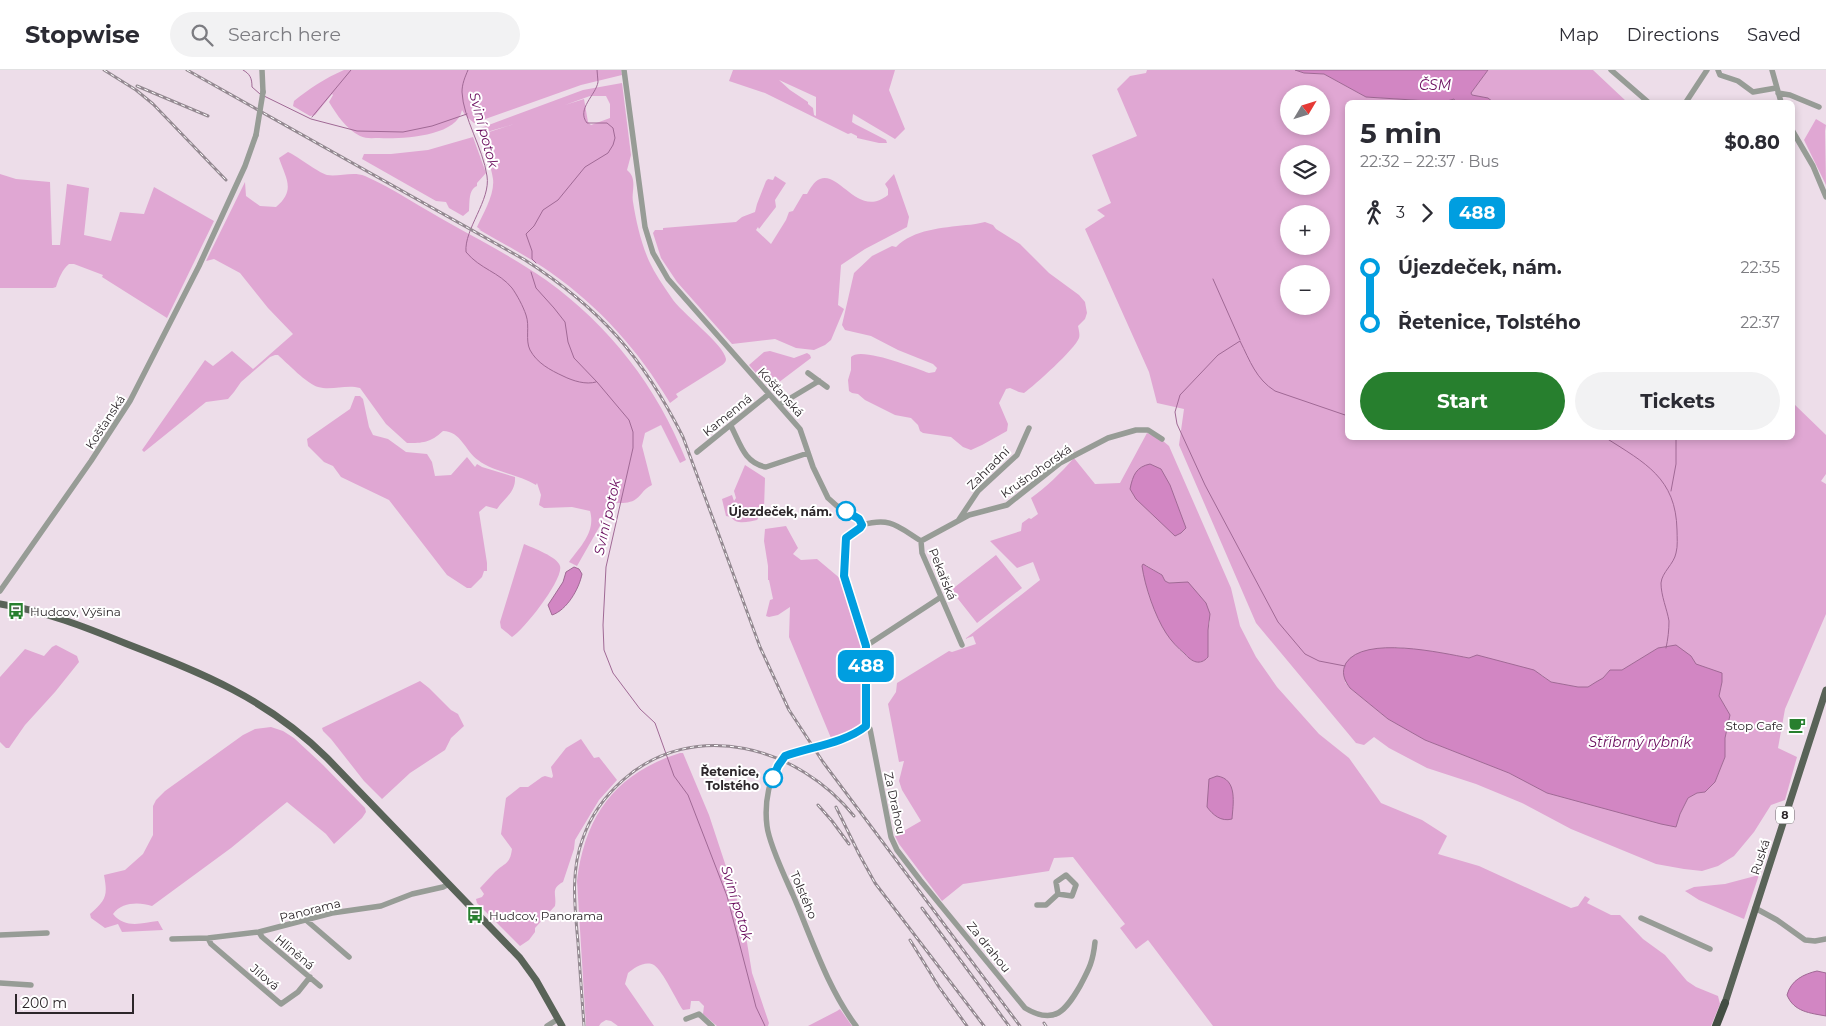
<!DOCTYPE html>
<meta charset="utf-8">
<style>
body{margin:0;font-family:Montserrat,sans-serif;background:#f2f2f3;color:#2b2b33;height:100vh;display:flex;flex-direction:column;font-size:19px;white-space:nowrap}
*{box-sizing:border-box;margin:0}
p{font-size:16px;color:#7c7c81}
.icon{flex:none;width:28px;height:28px;fill:none;stroke:currentColor;stroke-width:2;stroke-linecap:round;stroke-linejoin:round}
.map{position:relative;flex:1;overflow:hidden}
.side{position:absolute;left:1345px;top:30px;width:450px;height:340px;display:flex;flex-direction:column;background:#fff;border-radius:8px;box-shadow:0 2px 8px #0003}
.side>*{flex:none}
.badge{padding:0 10px;border-radius:8px;font-size:18px;line-height:32px}
.needle{width:32px;rotate:52deg}
.tools{position:absolute;left:1280px;top:15px;display:grid;gap:10px}
.tools a{display:grid;place-items:center;width:50px;height:50px;border-radius:50%;background:#fff;box-shadow:0 2px 8px #0003;font-size:25px}
.scale{position:absolute;left:15px;bottom:12px;width:119px;box-sizing:border-box;padding-left:5px;border:2px solid #2c262a;border-top:0;font-size:14px;line-height:18px;white-space:nowrap;color:#2c262a;-webkit-text-stroke:4px #fff;paint-order:stroke}
.map>.badge{position:absolute;translate:-50% -50%;box-shadow:0 0 0 2px #fff}
.legs{display:flex;align-items:center;gap:8px;height:55px;padding:0 15px;font-size:16px}
.legs p{margin-inline-start:auto}
.head{display:flex;align-items:center;justify-content:space-between;height:85px;padding:0 15px}
h1{font-size:28px;font-weight:700;line-height:38px}
.primary-button{display:flex;gap:10px;margin-top:auto;padding:10px 15px}
.primary-button a{flex:1;height:58px;border-radius:30px;background:#277f2e;color:#fff;font-size:20px;font-weight:700;line-height:58px;text-align:center}
.primary-button a+a{background:#f2f2f3;color:#2b2b33}
ul{padding:0 15px;list-style:none}
li{display:flex;align-items:center;gap:18px;height:55px;font-size:19px}
li i{display:grid;place-items:center;width:8px;height:100%;margin:0 6px;background:currentColor}
li i::after{content:'';width:12px;height:12px;margin:-6px;border:4px solid;border-radius:50%;background:#fff}
li p{margin-inline-start:auto}
li:first-child i{background:linear-gradient(#0000 50%,currentColor 0)}
li:last-child i{background:linear-gradient(currentColor 50%,#0000 0)}
header{display:flex;align-items:center;gap:30px;box-sizing:border-box;height:70px;padding:0 25px;background:#fff;border-bottom:1px solid #e1e1e2}
header strong{font-size:24px}
nav{display:flex;gap:28px;margin-inline-start:auto;font-size:18px}
.search{width:350px;height:45px;background:#f2f2f3;display:flex;align-items:center;gap:12px;box-sizing:border-box;padding:0 18px;border-radius:28px;color:#7c7c81;font-size:19px}
.map>svg:first-child{display:block}
.green{fill:#e0a7d3;fill-rule:evenodd}
.water{fill:#d286c3;stroke:#a06995}
.lines{fill:none;stroke-linecap:round;stroke-linejoin:round}
.stream{stroke:#a06995;stroke-width:1}
.minor{stroke:#979c96;stroke-width:5.5}
.major{stroke:#596358;stroke-width:7}
.highway{stroke:#434e43;stroke-width:8}
.rail-casing{stroke:#948991;stroke-width:3}
.rail{stroke:#fff;stroke-width:1;stroke-dasharray:4;stroke-linecap:butt}
.minor-bridge{stroke:#979c96;stroke-width:5.5}
.line-1-casing{stroke:#fff;stroke-width:11}
.line-1{stroke:#009ee0;stroke-width:8}
.stop-1-dot{fill:#fff;stroke:#009ee0;stroke-width:2.5}
.labels{text-anchor:middle;dominant-baseline:central;stroke-width:4;stroke-linejoin:round;paint-order:stroke}
.shield{fill:#fff;stroke:#6b676a;stroke-width:1}
.shield-label{font-size:11px;font-weight:bold;fill:#2c262a}
.street-label{font-size:12px;fill:#2c262a;stroke:#fff}
.stop-label{font-size:12px;font-weight:bold;fill:#2c262a;stroke:#fff;text-anchor:end}
.poi-label{font-size:12px;fill:#2c262a;stroke:#fff;text-anchor:start}
.water-label{font-size:14px;font-style:italic;fill:#690c5d;stroke:#fff}
</style>
<header>
<strong>Stopwise</strong>
<div class="search"><svg class="icon" aria-label="search" viewBox="0 0 24 24"><circle cx="10" cy="10" r="6"/><path d="M15 15l6 6"/></svg>Search here</div>
<nav><a>Map</a><a>Directions</a><a>Saved</a></nav>
</header>
<div class="map">
<svg width="1826" height="956" viewBox="0 0 1826 956">
<rect width="100%" height="100%" fill="#eddde9"/>
<path class="green" d="M344,0H621L622,5L581,15L474,53L465,45L462,40C457,67 401,69 379,68C373,68 366,69 360,66C346,59 337,45 329,32L333,25L332,24L315,45L310,46L293,36L294,31C309,19 325,8 344,0Z
M733,0H895L889,20L905,59L895,69L853,44L852,52L855,54L886,70L887,73H879L857,68V66L851,63L848,64L765,23L729,11ZM779,10L816,27V46L814,45L813,38L808,34V32L790,20Z
M1147,0H1295L1304,3L1324,4L1366,27L1444,32L1454,28L1472,32H1348V368H1792L1793,333L1826,365V404L1821,411L1826,414V544L1785,639L1778,678L1797,687L1785,730L1771,735L1754,762L1734,786L1718,796L1702,801L1684,799L1656,794L1571,759L1522,733L1476,714L1427,698L1389,678L1374,667L1364,675L1356,673L1256,553L1179,375L1184,339L1157,333L1149,302L1085,159L1105,146L1097,140L1111,133L1092,85L1137,66L1117,19L1130,6L1146,3ZM1289,24H1321V56H1289ZM1289,84H1321V116H1289ZM1289,144H1321V176H1289ZM1289,204H1321V236H1289ZM1397,577L1469,588L1477,586L1542,605L1551,612L1578,617H1588L1603,608L1610,600H1622L1658,578L1691,586L1696,595L1708,598L1722,612L1719,626L1730,645L1725,668V687L1715,712L1705,722L1697,723L1688,728L1680,744L1676,757L1547,723L1509,703L1425,670L1388,649L1350,618L1345,612Z
M1488,0H1593L1627,32H1493L1488,28L1472,25L1471,23Z
M622,13L631,85L627,100C638,109 631,121 633,132C636,151 641,173 649,191C655,204 663,215 671,227C681,243 724,274 726,289C726,293 722,295 719,297L676,324L678,327L670,333C639,281 600,237 550,202C527,186 502,173 478,159L481,160L477,157C483,144 495,124 493,109C491,95 485,82 484,67L486,63L514,54L480,64L478,59L583,20ZM590,26H606L610,34V48L591,55L588,52L584,29L565,35Z
M1816,49L1826,55L1825,61L1826,115L1804,70Z
M473,67L486,103L477,113V116C468,120 470,132 469,141L463,146L449,138L446,132L436,131L362,89L364,84H391L428,80Z
M288,82C299,87 317,102 327,105C339,107 353,101 365,106C393,118 423,139 451,154C483,172 516,189 546,210C610,256 657,317 686,390L680,393L661,355L645,363L642,376L652,415C641,421 643,424 636,429C630,434 618,433 611,433L601,454L577,496L569,492C580,477 596,462 590,441L572,437L544,438L539,435L541,425L537,413L536,415C518,404 493,402 478,390C465,381 461,361 443,361C430,373 423,373 407,373L386,354L360,318C346,314 332,321 318,317C307,314 287,293 278,285H275L270,287L241,312L234,322L228,329L206,332L144,382L142,380L205,290L213,296L232,281L253,299L293,264L268,238L240,203L214,189L206,191L245,112L246,126L260,136L276,137C296,120 286,109 279,88Z
M0,104L16,109L50,112L52,175H60L67,114L89,118L84,165L111,171L120,142L144,144L154,117L214,151L167,248L102,207L103,205L74,194H69C62,200 59,208 56,217L53,218H0Z
M894,104L909,147L907,157L865,179L841,195L838,235L844,239L831,270L825,275L814,280L796,278L775,269L732,274L677,212L661,188L653,163L655,160H663V158L736,152L742,147L755,142L757,134L766,111L768,109L773,110L775,106L786,113L775,130L776,137L759,159L758,157L756,160L771,174L786,150L789,142L793,141L803,124H807C810,119 814,111 820,109C840,101 858,149 888,125V119L885,114Z
M985,152L993,155L996,159L1020,174L1049,203L1079,225L1085,232L1087,243L1085,249L1078,256C1079,261 1080,264 1079,268C1075,279 1035,315 1024,323L1019,322L1010,318L1006,319L999,333L1008,354L1007,361L982,375L971,380L963,377L951,367L923,363L920,361L918,355L911,348L895,345L865,330L858,324L852,323L849,321L848,310L851,300V287C860,276 915,298 929,303L935,302L937,298L933,294L898,280L871,266L845,260L842,255L854,203L872,186L892,176L896,177C914,159 942,158 966,155C972,155 979,153 985,152Z
M770,281L794,288L807,283L810,285L811,288L770,319L749,295L764,282Z
M355,326H360L363,329L369,357L373,365L388,369L406,382L427,384L432,392L435,406L451,405L467,387L475,397L477,394L482,397L515,407C516,423 504,428 497,439L486,436L479,442L487,493V501H484L482,507L471,518H467L447,505L389,430L341,407L333,396L324,392L308,376L307,369L350,339Z
M1147,363L1162,370L1169,376L1231,518L1240,556L1256,587L1277,617L1319,664L1349,688L1381,733L1422,750L1447,766L1438,784L1479,796L1571,838L1578,836L1585,826L1590,829L1587,833L1611,845H1620L1643,869L1665,885L1687,911L1696,917L1718,926L1720,934L1711,956H1213L1148,870L1136,879L1120,858L1125,854L1073,787L1054,788L1049,801L963,814L942,831L899,774L895,766L921,751L902,720L899,711L904,691L899,692L888,634L896,622L897,613L949,581L952,582L976,574L973,566L965,569L1040,510L1033,492L1017,498L990,471L1021,461L1022,453L1029,448L1031,449L1038,444L1031,428C1045,418 1061,403 1074,388L1095,414L1120,413ZM1146,495L1162,505L1165,511L1169,513L1178,512L1210,551L1208,560V587L1201,592C1177,591 1150,536 1146,515C1145,509 1146,501 1146,495Z
M745,395L765,408L764,439L757,450C748,452 736,455 731,447L726,446L722,429L732,425L734,431L736,428L734,421Z
M786,456L798,478L793,484L801,490L817,489L842,510L864,577L863,652L857,659L831,668L789,567L790,537L778,545L769,547L766,546L770,530L773,529L769,510H768V496L764,471L765,459Z
M524,474C533,478 558,487 560,496C564,509 524,560 512,567L501,558L500,552Z
M996,485L1022,518L977,553L951,520Z
M56,575L77,586L79,592L55,622L25,655L9,678H6L0,672V607L25,579L44,586L52,577Z
M420,611L429,618L451,640L458,644L464,656L451,668L445,680L410,703L382,729L364,711L331,669L323,661L322,658Z
M271,657L283,661L294,668L323,695L365,738L366,742L362,748L334,774L326,764L287,732L231,778L152,836C139,832 122,832 113,844C125,859 142,853 158,851L163,860L122,862L118,854L105,858L91,848L90,844C106,830 108,826 104,805L125,800L143,784L153,765V736L156,730L165,721L243,665L255,659Z
M581,669L594,688L599,687L617,710L599,730L575,770L574,779L563,812C550,819 557,824 555,836L535,858V862L529,870L520,876L477,833L476,829L482,827L484,824L480,818C485,813 490,807 495,802C504,793 510,795 512,779L501,764L506,728L520,717H528L542,707L545,706L552,708L553,706L551,697L566,678Z
M680,683H683L709,745L743,848L752,903L769,953L768,956H717L703,944L704,936L699,931H691L690,939L683,940C676,930 663,901 654,895C645,890 634,898 628,903L625,914L654,956H618L611,951L606,950L601,953L599,956H586L577,811C585,745 616,703 680,683Z
M1759,805L1744,849L1699,830L1685,821L1694,817L1725,814Z
M840,939L852,956H808L837,941Z"/>
<path class="water" d="M1295,0H1488L1471,23L1472,25L1488,28L1493,32C1480,33 1468,30 1455,31L1454,29L1444,32L1366,27L1324,4L1304,3Z
M1150,394L1161,399L1170,415L1186,458L1181,463L1175,466L1136,429L1130,419C1133,405 1136,397 1150,394Z
M1143,494L1162,505L1165,511L1169,513L1188,512L1206,533L1210,544L1208,560V587C1200,596 1192,592 1185,584C1178,578 1171,571 1166,563C1155,546 1145,517 1142,496Z
M574,497L579,499L582,504C579,519 567,540 552,545L548,535L563,512L566,502Z
M1676,575L1691,586L1696,594L1722,603V612L1719,626L1730,645L1725,668V687L1715,712L1705,722L1697,723L1688,728L1680,744L1676,757L1661,754L1547,723L1509,703L1425,670L1388,649L1350,618C1344,610 1341,602 1346,593C1364,565 1442,583 1469,588L1477,585L1534,600L1551,612L1578,617H1588L1596,612L1603,608L1610,600H1622L1658,578Z
M1217,706C1238,709 1233,734 1232,749C1221,752 1213,745 1207,737L1209,709Z
M1817,901L1826,903V946C1810,943 1794,942 1787,925C1791,910 1804,904 1817,901Z"/>
<g class="lines">
<path class="stream" d="M243,0C250,4 252,8 252,17L260,24
M468,0C465,7 462,14 462,22C463,48 483,78 487,106C491,130 464,159 466,182C480,199 499,202 512,218C517,225 523,236 526,245C530,256 525,270 530,280C537,293 550,300 563,306C573,311 586,315 596,312
M264,26L311,49L357,61L403,62L432,56L467,44
M312,47L351,0
M536,193L532,189V181L526,164L534,156L543,140L558,130L585,97L608,83L613,75L615,68L613,58L607,53H587C576,39 596,25 598,12C598,8 597,4 597,0
M531,202L536,218L554,238L565,252L568,272L574,288L597,312L629,350L633,362V378L606,497L603,555L604,580L613,603L640,639L655,653L674,706L688,725L727,826L756,937L765,956
M1213,209L1240,270
M1606,368C1645,393 1676,408 1677,460C1677,467 1678,476 1676,483C1674,494 1662,502 1661,513C1661,526 1667,539 1669,551C1669,560 1668,569 1666,578
M1671,421L1676,394V368
M1345,596L1319,591L1305,584L1278,552L1205,415L1177,354L1175,342L1180,325L1218,285L1240,271C1250,291 1256,309 1275,321L1348,346"/>
<path class="minor" d="M262,0L263,22
M624,0L645,157L653,183L668,209L800,359L813,397L828,428L837,436L857,447L861,453V458L846,469L844,499L845,510L866,576V656L860,662L820,677L783,687C769,706 764,733 767,756C769,774 785,807 793,825C812,869 827,917 856,956
M1611,0L1648,32
M1718,0L1720,5L1738,11L1753,22L1776,18
M1772,0L1781,32
M1778,23L1790,25L1819,37
M1686,32L1707,0
M1792,60L1813,96L1826,127
M808,303L827,317
M779,335L819,311
M731,356C740,373 744,393 766,397L808,383
M697,382L769,324
M958,451L978,421L1017,385L1029,358
M862,455C891,447 897,456 921,471L922,483L962,575
M921,471L969,445L1007,435L1060,393L1108,368L1136,360H1148L1162,369
M0,521L91,391L130,331L199,196L245,96L256,65
M866,576L941,527
M866,656L870,659L891,767L897,780L920,810L1025,938C1055,956 1066,940 1080,916C1089,899 1093,892 1095,872
M1037,835H1046L1058,824L1072,826L1076,815L1066,805L1056,812L1058,824
M1755,838L1777,850L1805,870L1815,871L1826,869
M1641,848L1710,879
M306,850L349,887
M259,862L262,867L320,916
M0,865L47,863
M208,868L211,874L281,934L298,922L310,907
M172,869L208,868L259,862L332,843L381,836L412,824L443,817L449,814
M0,913L31,915
M686,949L699,944L712,956
M547,956L558,949"/>
<path class="major" d="M0,534C45,541 85,557 127,574C202,603 268,629 327,688L520,888L536,910L562,956
M1725,933L1826,620"/>
<path class="highway" d="M1716,956L1725,933"/>
<g class="rail-casing">
<path id="rail" d="M104,0L136,20L153,34L226,110
M187,0L525,190C600,238 643,287 683,367L760,577L789,640L823,692L1020,956
M137,16L208,46
M818,735L832,751L849,774
M836,737L859,784L875,813L984,956
M922,838L1009,956
M910,870L939,917L967,956
M1044,953L1046,956
M584,956C582,928 580,901 578,873C575,838 570,802 583,768C591,745 605,726 623,710C694,647 799,677 854,746"/>
</g>
<use href="#rail" class="rail"/>
<path class="minor-bridge" d="M256,65L263,22"/>
</g>
<g class="lines">
<g class="line-1-casing">
<path id="line-1" d="M773,708L778,696L785,686C810,677 845,673 866,656V576L844,506L846,468L860,458L862,455L859,449L846,441"/>
</g>
<use href="#line-1" class="line-1"/>
</g>
<defs>
<g id="bus-bare" transform="scale(1.35)"><path d="M-5-6H5V4H4V6H2V4H-2V6H-4V4H-5ZM-3.5-4V0h7V-4ZM-3.5 1.2v1.5H-2V1.2ZM2 1.2v1.5H3.5V1.2Z" fill="#277f2e" stroke="#fff" stroke-width="2.5" paint-order="stroke"/></g>
<g id="cafe-bare" transform="scale(1.35)"><path d="M-5.5-4.5H6V0H3Q3 3.5 0 3.5H-2.5Q-5.5 3.5-5.5 0ZM3-3.2v2h1.7v-2ZM-6 4.5H4V6H-6Z" fill="#277f2e" stroke="#fff" stroke-width="2.5" paint-order="stroke"/></g>
</defs>
<g fill-rule="evenodd">
<use href="#bus-bare" x="16" y="541"/>
<use href="#cafe-bare" x="1797" y="655"/>
<use href="#bus-bare" x="475" y="845"/>
</g>
<g class="stop-1-dot">
<circle cx="846" cy="441" r="9"/>
<circle cx="773" cy="708" r="9"/>
</g>
<g class="labels">
<rect class="shield" x="1776" y="736.5" width="18" height="17" rx="4"/>
<g class="shield-label">
<text x="1785" y="745">8</text>
</g>
<g class="street-label">
<text transform="translate(781 322) rotate(48)">Košťanská</text>
<text transform="translate(727 345) rotate(-39)">Kamenná</text>
<text transform="translate(105 352) rotate(-57)">Košťanská</text>
<text transform="translate(988 398) rotate(-45)">Zahradní</text>
<text transform="translate(1036 401) rotate(-35)">Krušnohorská</text>
<text transform="translate(943 504) rotate(68)">Pekařská</text>
<text transform="translate(895 733) rotate(78)">Za Drahou</text>
<text transform="translate(1760 787) rotate(-72)">Ruská</text>
<text transform="translate(804 825) rotate(67)">Tolstého</text>
<text transform="translate(310 840) rotate(-14)">Panorama</text>
<text transform="translate(989 877) rotate(51)">Za drahou</text>
<text transform="translate(295 882) rotate(40)">Hliněná</text>
<text transform="translate(265 907) rotate(40)">Jílová</text>
</g>
<g class="stop-label">
<text x="832" y="441">Újezdeček, nám.</text>
<text x="759" y="701">Řetenice,<tspan x="759" dy="14">Tolstého</tspan></text>
</g>
<g class="poi-label">
<text x="30" y="541">Hudcov, Výšina</text>
<text x="1783" y="655" text-anchor="end">Stop Cafe</text>
<text x="489" y="845">Hudcov, Panorama</text>
</g>
<g class="water-label">
<text x="1435" y="15">ČSM</text>
<text transform="translate(484 60) rotate(75)">Sviní potok</text>
<text transform="translate(607 447) rotate(-77)">Sviní potok</text>
<text x="1640" y="672">Stříbrný rybník</text>
<text transform="translate(737 833) rotate(73)">Sviní potok</text>
</g>
</g>
</svg>
<div class="tools">
<a><svg class="needle" viewBox="-14 -14 28 28"><path d="M0-13l5 13h-10z" fill="#e53935"/><path d="M0 13l5-13h-10z" fill="#7c7c81"/></svg></a>
<a><svg class="icon" aria-label="layers" viewBox="0 0 24 24"><path d="M12 4l9 5-9 5-9-5zM3 14l9 5 9-5"/></svg></a>
<a>+</a>
<a>−</a>
</div>
<div class="scale">200 m</div>
<b class="badge" style="left:866px;top:596px;background:#009ee0;color:#fff">488</b>
<section class="side">
<div class="head"><div><h1>5 min</h1><p>22:32 – 22:37 · Bus</p></div><b>$0.80</b></div>
<div class="legs"><svg class="icon" aria-label="walk" viewBox="0 0 24 24"><circle cx="13" cy="4" r="2"/><path d="M13 8l-2 6 4 7M11 14l-3 7M7 12l3-4h3l4 4"/></svg>3<svg class="icon" aria-label="forward" viewBox="0 0 24 24"><path d="M9 5l7 7-7 7"/></svg><b class="badge" style="background:#009ee0;color:#fff">488</b></div>
<ul>
<li><i style="color:#009ee0"></i><b>Újezdeček, nám.</b><p>22:35</p></li>
<li><i style="color:#009ee0"></i><b>Řetenice, Tolstého</b><p>22:37</p></li>
</ul>
<div class="primary-button"><a>Start</a><a>Tickets</a></div>
</section>
</div>
